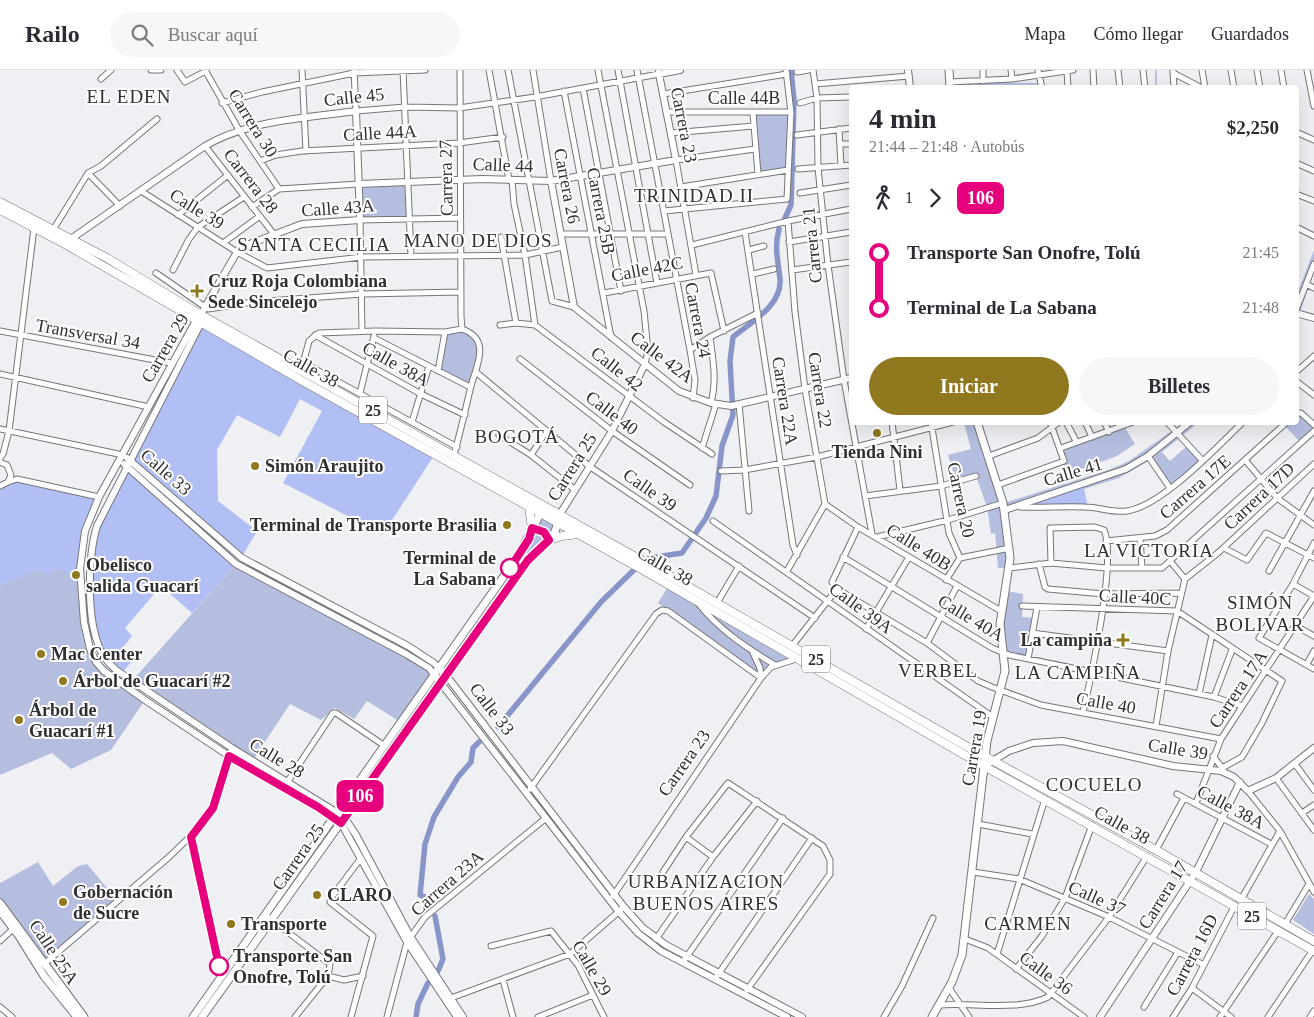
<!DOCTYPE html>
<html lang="es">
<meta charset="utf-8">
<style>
body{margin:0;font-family:"Times New Roman",serif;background:#f7f7f7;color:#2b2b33;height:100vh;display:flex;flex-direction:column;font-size:19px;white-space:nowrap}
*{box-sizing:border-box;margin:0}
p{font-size:16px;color:#7c7c81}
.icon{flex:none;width:28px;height:28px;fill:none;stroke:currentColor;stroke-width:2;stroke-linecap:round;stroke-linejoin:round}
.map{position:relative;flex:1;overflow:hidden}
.side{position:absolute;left:849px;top:15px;width:450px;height:340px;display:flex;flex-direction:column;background:#fff;border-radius:5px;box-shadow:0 5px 20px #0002}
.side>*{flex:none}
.badge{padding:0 10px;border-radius:8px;font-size:18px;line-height:32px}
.map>.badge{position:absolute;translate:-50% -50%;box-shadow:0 0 0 2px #fff}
.legs{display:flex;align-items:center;gap:8px;height:55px;padding:0 20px;font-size:16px}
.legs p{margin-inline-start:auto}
.headline{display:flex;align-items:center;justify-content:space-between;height:85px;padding:0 20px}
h1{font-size:28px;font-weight:700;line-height:38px}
.primary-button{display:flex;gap:10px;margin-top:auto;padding:10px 20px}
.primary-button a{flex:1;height:58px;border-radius:30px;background:#8f781d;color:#fff;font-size:20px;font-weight:700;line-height:58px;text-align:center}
.primary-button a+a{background:#f7f7f7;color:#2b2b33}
ul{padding:0 20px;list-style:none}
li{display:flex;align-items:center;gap:18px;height:55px;font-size:19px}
li i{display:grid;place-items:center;width:8px;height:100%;margin:0 6px;background:currentColor}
li i::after{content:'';width:12px;height:12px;margin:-6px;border:4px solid;border-radius:50%;background:#fff}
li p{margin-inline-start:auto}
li:first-child i{background:linear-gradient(#0000 50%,currentColor 0)}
li:last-child i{background:linear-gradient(currentColor 50%,#0000 0)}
header{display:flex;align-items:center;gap:30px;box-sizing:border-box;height:70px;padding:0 25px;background:#fff;border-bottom:1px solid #e1e1e2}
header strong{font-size:24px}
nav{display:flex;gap:28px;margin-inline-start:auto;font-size:18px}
.search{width:350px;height:45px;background:#f7f7f7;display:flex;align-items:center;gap:12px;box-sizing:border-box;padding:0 18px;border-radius:28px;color:#7c7c81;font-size:19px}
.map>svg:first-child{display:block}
.green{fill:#b5bedf}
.forest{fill:#b2bff4}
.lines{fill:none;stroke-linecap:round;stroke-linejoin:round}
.stream{stroke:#8995c8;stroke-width:1}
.canal{stroke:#8995c8;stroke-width:5.5}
.minor-casing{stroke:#757679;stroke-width:7}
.tertiary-casing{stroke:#757679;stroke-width:8}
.secondary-casing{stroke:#757679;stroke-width:9}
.trunk-casing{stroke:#757679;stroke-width:9}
.minor{stroke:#fff;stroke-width:5}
.tertiary{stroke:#fff;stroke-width:6}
.secondary{stroke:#fff;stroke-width:7}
.trunk{stroke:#fff;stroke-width:8}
.line-1-casing{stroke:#fff;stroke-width:11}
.line-1{stroke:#e6007e;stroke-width:8}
.poi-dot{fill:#8f781d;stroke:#fff;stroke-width:2}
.stop-1-dot{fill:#fff;stroke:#e6007e;stroke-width:2.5}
.labels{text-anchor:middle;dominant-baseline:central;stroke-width:4;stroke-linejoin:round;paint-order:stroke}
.shield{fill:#fff;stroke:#6e6e70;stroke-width:1}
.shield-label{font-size:16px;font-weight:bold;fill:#303032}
.street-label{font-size:18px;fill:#303032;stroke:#fff}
.poi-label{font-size:18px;font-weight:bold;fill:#303032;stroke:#fff;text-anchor:start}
.stop-label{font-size:18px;font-weight:bold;fill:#303032;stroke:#fff;text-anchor:end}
.neighbourhood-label{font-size:19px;letter-spacing:1px;fill:#303032;stroke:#fff}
</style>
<header>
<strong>Railo</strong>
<div class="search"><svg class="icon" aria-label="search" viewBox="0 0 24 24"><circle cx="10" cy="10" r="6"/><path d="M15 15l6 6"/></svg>Buscar aquí</div>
<nav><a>Mapa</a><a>Cómo llegar</a><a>Guardados</a></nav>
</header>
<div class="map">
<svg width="1314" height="947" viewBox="0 0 1314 947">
<rect width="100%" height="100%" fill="#eff0f3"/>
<path class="green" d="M950,12L1039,13L1042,17H950Z
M791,42L788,100L758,104L753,43Z
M408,111L409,149L360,150L359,114Z
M1314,180V202L1296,253V227Z
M462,259L472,265L479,277L470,317L438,301L445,262Z
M1297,342L1314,355V361L1301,373L1284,355L1287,353L1296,352Z
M964,353H977L1004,433L1111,399L1129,391L1183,353H1198L1162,382L1170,391L1187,376L1202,390L1170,418L1150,390L1119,408L1084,419L1083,415L1005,440L1009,498H998L995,463L991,464L987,437L976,406L956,412L948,385L971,379Z
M1124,356L1135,374L1117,386L1070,403L1062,393L1061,378Z
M541,443L560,454L511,515L502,509Z
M83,472L84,552L96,592L145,630L111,680L71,699L52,683L0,705V515L35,500Z
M236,494L406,584L436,605L402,653L367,631L354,649L335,638L321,650L290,634L253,690L132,611Z
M669,515L796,589L775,595L761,608L658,533Z
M1006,521L1023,524L1022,547L1035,548L1028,589L1003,583L1001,572Z
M38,792L53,816L78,796L87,794L118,831L43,895L0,833V813Z
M1309,824L1314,829V864L1293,850Z"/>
<path class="forest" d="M201,253L435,384L383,464L283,413L322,341L300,329L280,367L237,345L217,380L218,431L257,461L241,488L130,391Z
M127,396L236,494L192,543L161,516L125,558L132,566L121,580L132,591L121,604L109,594L95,564L90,485L92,470Z
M17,409L99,427L85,461L80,499L69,503L57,499L48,503L37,500L0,515V416Z
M1083,414L1088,437H1020Z"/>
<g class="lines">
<path class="stream" d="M1156,18V0"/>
<path class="canal" d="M785,148L791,135L794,30L791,0
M498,657L601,532L640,494L649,488L682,483L706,448L716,426L722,376L733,345L730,291L733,267C751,252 782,236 780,209C778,190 774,178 779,159
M431,835L425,827L420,825L425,774L434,747L458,707L471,692L473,678L479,672
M435,846L443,889L438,901
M416,947L418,934L428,913"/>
<g class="minor-casing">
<path id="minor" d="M151,0H161
M177,0L185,12L206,1
M205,0L239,60L279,119
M302,0L306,81
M354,0L356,41L405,37L459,38L535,27L659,4L658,0
M403,0L411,186
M489,0L509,110
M508,0L552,231L574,237
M533,0L551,111
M598,0L644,241L648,281L645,294
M618,0L657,213
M637,0L690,280L695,310L693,328
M813,0L817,28L818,98L828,195L844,310L872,464
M983,0V11
M1011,0L1012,9
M1038,0L1042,18
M1067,0L1068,18
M1093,0L1094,18
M1118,0L1120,18
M1143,0L1145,18
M1202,0L1205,18
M1231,0L1234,18
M1257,0L1260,18
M1281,0L1284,18
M1307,0L1314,36
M1173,1L1174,18
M797,2L809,0
M1173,3L1202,18
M101,9L111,0
M950,12L1012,9L1073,0
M815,14L909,6
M583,18L621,221
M564,21L611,267
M663,24L787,4
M222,33L262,22L354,3L425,0
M800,33L817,28L851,27
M666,42H791
M753,43L758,104
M839,59L841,96
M1296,62L1314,70
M671,63L754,56
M797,65L851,58
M840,74H851
M205,76L273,163
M260,91L276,85L302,81L459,73L503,67
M1296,93L1314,101
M798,99L851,95
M88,103L120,136
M512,110L514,134L525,185L535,255
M681,117L788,100
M141,121L237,182L267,198L362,187L525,185L563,177
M800,123L851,115
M1296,124L1314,131
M252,137L279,119L359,114
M664,141L787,129L791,42L786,0
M178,145L228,105
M1296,157L1314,166
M53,160L88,103L101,96L157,49
M745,162L793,475L797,485
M561,164H668
M501,167L516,253
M789,172L851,162
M223,173L260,146
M692,175L788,151L851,139
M749,180L764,176
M173,200L189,169L198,157L244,127
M792,200L851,192
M156,203L208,239L253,232L362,224L461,222
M753,204L774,199
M696,205L676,90L755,79
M1306,214L1314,218
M604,223L711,203L724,261
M1296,240L1314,194
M500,255L516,253L535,255L664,352L712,384
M0,261L171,293
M362,261L360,150L460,148
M315,265L421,324L465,345
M710,267C713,290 717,310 711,333
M374,268L470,317
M690,280L710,267L758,243
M520,289L612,361L690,415
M304,293L457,377
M301,301L309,271L319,263L375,261L445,262L462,259
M438,301L445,262
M1296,302L1314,286
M477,303L589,396L815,548
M0,304L149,337
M1296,311L1314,325
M360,323L374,266
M739,334L749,441
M1296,343H1301L1314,355
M412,352L429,296
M892,352L900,420
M931,352L949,463L960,488L946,510
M1066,352L1076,371
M1085,352L1092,367
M1104,352L1109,362
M1167,352L1202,390
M0,359L123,385
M499,365L531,385L574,419
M702,378L716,334
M1061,378L1133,352
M454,385C460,363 465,342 470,320C474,300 494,270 462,259L461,246L460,0
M531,385L546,362
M989,386L1038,368L1059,352
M1148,386L1170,418
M0,388L3,384L9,361L34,158
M1246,391L1277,428L1314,455
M0,392L7,395L11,405L8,412L0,416
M721,401L744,400L817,387L953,352
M8,412L17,409L99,427
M998,415L1064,391L1050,352
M865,426L941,416L976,406
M825,434L858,457L1001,541
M1020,437C1042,438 1063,436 1085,437C1099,437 1113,443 1127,441C1162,436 1217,377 1243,352
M713,451L993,647
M877,467L948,450L1003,433
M1140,468L1142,498
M1106,471L1155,466L1167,460L1287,352
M1314,473L1293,514L1259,568L1314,599
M1224,478L1247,490L1266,463L1314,488
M843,487L992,578L1009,585L1214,627L1242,636
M960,488L1010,478
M1170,491L1185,509
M1051,493L1050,458L1095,457L1104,460C1117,488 1091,608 1083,642
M1039,494L1045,517L1048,519L1104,524L1181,523
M1009,498L1051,493L1107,498H1162L1314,361
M787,501L825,434L805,319L795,242L788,151
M1269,501L1314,421
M1185,509L1219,482L1314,394
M837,519L927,573L978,611L992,617L1041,635L1221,669
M698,533C719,560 747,578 775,595
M717,533L739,496
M1022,536L1177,541L1282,611L1262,653L1242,687L1222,698
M1296,556L1314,566
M866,559L909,487
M1032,563L1168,581
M927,573L957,516
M792,576L837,519L832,512L858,457
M753,583L760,598L761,608
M1028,589L1037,537
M1307,594L1314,581
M1199,624L1212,565
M1214,627L1232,580
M1156,656L1168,581L1185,509
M1213,686L1223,699
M1295,694L1314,720
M1276,708L1314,760
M288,711L333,643H336L385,676
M530,719L656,544L662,540L668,541L761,608
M1248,721L1280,761L1314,822
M1177,724L1271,774
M1196,733L1221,669L1314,526L1293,514
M1302,743L1314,735
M978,754L1032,764
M191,767L222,906
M686,767L713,787
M1156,780L1184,728
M663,802L686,767L728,713L823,776L830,790V804L747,920
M973,802L1019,809L1109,847L1204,895
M613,826L761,608L771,597L796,589
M1242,828L1280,761
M265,845L330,894L328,906L295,947
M1285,854L1309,814
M656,869L713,787L757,731
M965,869L988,878L1084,947
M0,871L14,858
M491,876L551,861L578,895L604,947
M997,884L1045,729
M683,892L783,748
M44,894L169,787L202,755L213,738L232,678
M1016,899L1042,866L1065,828L1092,755
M328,906L344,910L363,906
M715,909L812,768
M503,910L513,947
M949,918L969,947
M1192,918L1231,947
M451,928L570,884L624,837
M939,935C971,932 1018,942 1048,927L1109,847L1147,786
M0,937L12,947
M1144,937L1178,882
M351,947L373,866L330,832L331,828L361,788
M387,947L407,872L425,847L546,748
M538,947L593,925
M884,947L902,916L933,848
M1173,947L1192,918L1235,835
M1220,947L1278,861
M1268,947L1313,880
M1310,947L1314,941"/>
</g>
<g class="tertiary-casing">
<path id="tertiary" d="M908,0L910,18
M551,111L574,237L679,321L711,333L731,336L851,308
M359,114L482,109L551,111L676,90L659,4L680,0
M68,171L205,76C249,50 305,48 356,41L360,150L302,154L247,175L237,182L205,237L201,245V253L97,456C88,485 87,542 97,571C100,583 107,592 116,600L232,678L344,747L356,765L410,866L463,947
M1296,243L1314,248
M198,247L99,427L85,461L80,499L84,552L90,579L96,592L104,601L145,630L229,686L318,737L341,753L407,872L457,947
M127,388L242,488L408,576L434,593L446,605L624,837L643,858L666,875L802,947
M124,394L236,494L406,584L429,598L619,842L638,863L661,881L787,947
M1005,440L1126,399L1148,386L1190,352
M560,444L612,361L645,294
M989,693L1009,681L1033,673L1063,671L1173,696L1221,701L1234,707L1248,721L1276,708L1314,678
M1100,947L1196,802L1240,712"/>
</g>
<g class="secondary-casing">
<path id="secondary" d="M949,0L950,18
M532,458L542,461L549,470
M0,833L84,947
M0,841L19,866L44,906L77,947
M193,947L514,492C525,475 533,457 542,440
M202,947L528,490L555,462L559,448
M932,947L952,912L962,885L987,671L1005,601L1000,554L1010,488L1003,433L977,352"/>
</g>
<g class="trunk-casing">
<path id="trunk" d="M0,132L107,188L201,245L668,505L966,676L1156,780L1314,871
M0,140L65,174L306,313L643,500L984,696L1314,881
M529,437L532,458
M549,470L562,466L578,464"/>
</g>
<use href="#minor" class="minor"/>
<use href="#tertiary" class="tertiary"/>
<use href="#secondary" class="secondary"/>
<use href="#trunk" class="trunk"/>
</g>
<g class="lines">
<g class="line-1-casing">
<path id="line-1" d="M219,896L191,767L213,738L229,686L318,737L341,753L528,490L549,470L544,462L532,458L529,469L510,498"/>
</g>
<use href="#line-1" class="line-1"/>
</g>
<g class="poi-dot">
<path d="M194.5 213.5h5v5h5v5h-5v5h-5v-5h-5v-5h5z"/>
<circle cx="877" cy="363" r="5"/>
<circle cx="255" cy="396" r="5"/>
<circle cx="507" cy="455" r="5"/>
<circle cx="76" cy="505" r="5"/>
<path d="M1120.5 562.5h5v5h5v5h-5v5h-5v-5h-5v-5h5z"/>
<circle cx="41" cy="584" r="5"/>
<circle cx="63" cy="611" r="5"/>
<circle cx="19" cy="650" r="5"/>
<circle cx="317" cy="825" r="5"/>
<circle cx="63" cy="832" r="5"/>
<circle cx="231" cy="854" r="5"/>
</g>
<g class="stop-1-dot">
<circle cx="510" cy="498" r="9"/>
<circle cx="219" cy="896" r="9"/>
</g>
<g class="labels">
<g class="shield">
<rect x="359" y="326.5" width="28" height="27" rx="4"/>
<rect x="802" y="575.5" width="28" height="27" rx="4"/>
<rect x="1238" y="832.5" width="28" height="27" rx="4"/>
</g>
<g class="shield-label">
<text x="373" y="340">25</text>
<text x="816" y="589">25</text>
<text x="1252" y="846">25</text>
</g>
<g class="street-label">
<text transform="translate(354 27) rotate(-6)">Calle 45</text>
<text x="744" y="28">Calle 44B</text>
<text transform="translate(253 53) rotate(58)">Carrera 30</text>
<text transform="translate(684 55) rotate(79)">Carrera 23</text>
<text transform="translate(380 63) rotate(-3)">Calle 44A</text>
<text transform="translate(503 95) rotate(2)">Calle 44</text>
<text transform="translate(446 108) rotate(-91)">Carrera 27</text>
<text transform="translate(251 111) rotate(52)">Carrera 28</text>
<text transform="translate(567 116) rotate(79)">Carrera 26</text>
<text transform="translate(338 138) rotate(-4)">Calle 43A</text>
<text transform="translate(197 139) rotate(32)">Calle 39</text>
<text transform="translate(601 141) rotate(79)">Carrera 25B</text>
<text transform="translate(812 175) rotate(-96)">Carrera 21</text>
<text transform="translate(647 199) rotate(-11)">Calle 42C</text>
<text transform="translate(698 250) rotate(79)">Carrera 24</text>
<text transform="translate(88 264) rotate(10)">Transversal 34</text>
<text transform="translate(165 278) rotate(-60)">Carrera 29</text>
<text transform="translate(662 287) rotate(37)">Calle 42A</text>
<text transform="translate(396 294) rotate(29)">Calle 38A</text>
<text transform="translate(311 298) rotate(29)">Calle 38</text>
<text transform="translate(617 299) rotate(38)">Calle 42</text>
<text transform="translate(820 320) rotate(81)">Carrera 22</text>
<text transform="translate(785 331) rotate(81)">Carrera 22A</text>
<text transform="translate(612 343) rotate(37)">Calle 40</text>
<text transform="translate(572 397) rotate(-58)">Carrera 25</text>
<text transform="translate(166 402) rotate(41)">Calle 33</text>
<text transform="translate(1073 402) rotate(-17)">Calle 41</text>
<text transform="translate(1195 417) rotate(-41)">Carrera 17E</text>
<text transform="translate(650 420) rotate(35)">Calle 39</text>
<text transform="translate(1259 426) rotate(-43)">Carrera 17D</text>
<text transform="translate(961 430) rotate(78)">Carrera 20</text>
<text transform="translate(919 477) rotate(32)">Calle 40B</text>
<text transform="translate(665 496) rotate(30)">Calle 38</text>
<text transform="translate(1135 527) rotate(3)">Calle 40C</text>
<text transform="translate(861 538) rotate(36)">Calle 39A</text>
<text transform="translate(971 548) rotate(31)">Calle 40A</text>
<text transform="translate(1238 619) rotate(-56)">Carrera 17A</text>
<text transform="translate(1106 633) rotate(10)">Calle 40</text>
<text transform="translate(492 639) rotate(52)">Calle 33</text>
<text transform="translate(974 678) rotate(-80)">Carrera 19</text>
<text transform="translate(1178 679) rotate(9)">Calle 39</text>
<text transform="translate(277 688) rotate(31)">Calle 28</text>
<text transform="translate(684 693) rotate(-55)">Carrera 23</text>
<text transform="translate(1231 737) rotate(28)">Calle 38A</text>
<text transform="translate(1122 755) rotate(29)">Calle 38</text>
<text transform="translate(298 787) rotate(-55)">Carrera 25</text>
<text transform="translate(447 813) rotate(-41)">Carrera 23A</text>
<text transform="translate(1163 825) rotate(-58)">Carrera 17</text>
<text transform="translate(1097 828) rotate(24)">Calle 37</text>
<text transform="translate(54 882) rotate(56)">Calle 25A</text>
<text transform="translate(1192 885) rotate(-62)">Carrera 16D</text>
<text transform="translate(592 898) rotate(60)">Calle 29</text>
<text transform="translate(1046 903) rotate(36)">Calle 36</text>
</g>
<g class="poi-label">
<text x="208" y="211">Cruz Roja Colombiana<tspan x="208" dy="21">Sede Sincelejo</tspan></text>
<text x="877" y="382" text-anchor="middle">Tienda Nini</text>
<text x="265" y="396">Simón Araujito</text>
<text x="497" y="455" text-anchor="end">Terminal de Transporte Brasilia</text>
<text x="86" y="495">Obelisco<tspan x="86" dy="21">salida Guacarí</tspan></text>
<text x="1112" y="570" text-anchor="end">La campiña</text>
<text x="51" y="584">Mac Center</text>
<text x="73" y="611">Árbol de Guacarí #2</text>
<text x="29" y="640">Árbol de<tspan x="29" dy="21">Guacarí #1</tspan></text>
<text x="73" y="822">Gobernación<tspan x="73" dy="21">de Sucre</tspan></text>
<text x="327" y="825">CLARO</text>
<text x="241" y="854">Transporte</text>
</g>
<g class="stop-label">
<text x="496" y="488">Terminal de<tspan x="496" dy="21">La Sabana</tspan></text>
<text x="233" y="886" text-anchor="start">Transporte San<tspan x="233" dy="21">Onofre, Tolú</tspan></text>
</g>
<g class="neighbourhood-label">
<text x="129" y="26">EL EDEN</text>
<text x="694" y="125">TRINIDAD II</text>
<text x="478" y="170">MANO DE DIOS</text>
<text x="314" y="174">SANTA CECILIA</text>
<text x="517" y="366">BOGOTÁ</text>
<text x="1149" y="480">LA VICTORIA</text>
<text x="1260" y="532">SIMÓN<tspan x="1260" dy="22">BOLIVAR</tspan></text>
<text x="938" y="600">VERBEL</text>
<text x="1078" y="602">LA CAMPIÑA</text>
<text x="1094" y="714">COCUELO</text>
<text x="706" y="811">URBANIZACION<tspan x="706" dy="22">BUENOS AIRES</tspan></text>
<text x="1028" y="853">CARMEN</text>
</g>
</g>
</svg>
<b class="badge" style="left:360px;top:726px;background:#e6007e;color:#fff">106</b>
<section class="side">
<div class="headline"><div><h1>4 min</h1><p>21:44 – 21:48 · Autobús</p></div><b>$2,250</b></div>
<div class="legs"><svg class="icon" aria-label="walk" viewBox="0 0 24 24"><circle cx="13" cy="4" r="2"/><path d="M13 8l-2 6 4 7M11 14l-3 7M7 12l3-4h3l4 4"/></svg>1<svg class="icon" aria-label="forward" viewBox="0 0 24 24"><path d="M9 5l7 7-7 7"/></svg><b class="badge" style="background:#e6007e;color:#fff">106</b></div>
<ul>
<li><i style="color:#e6007e"></i><b>Transporte San Onofre, Tolú</b><p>21:45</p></li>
<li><i style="color:#e6007e"></i><b>Terminal de La Sabana</b><p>21:48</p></li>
</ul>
<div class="primary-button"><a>Iniciar</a><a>Billetes</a></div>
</section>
</div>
